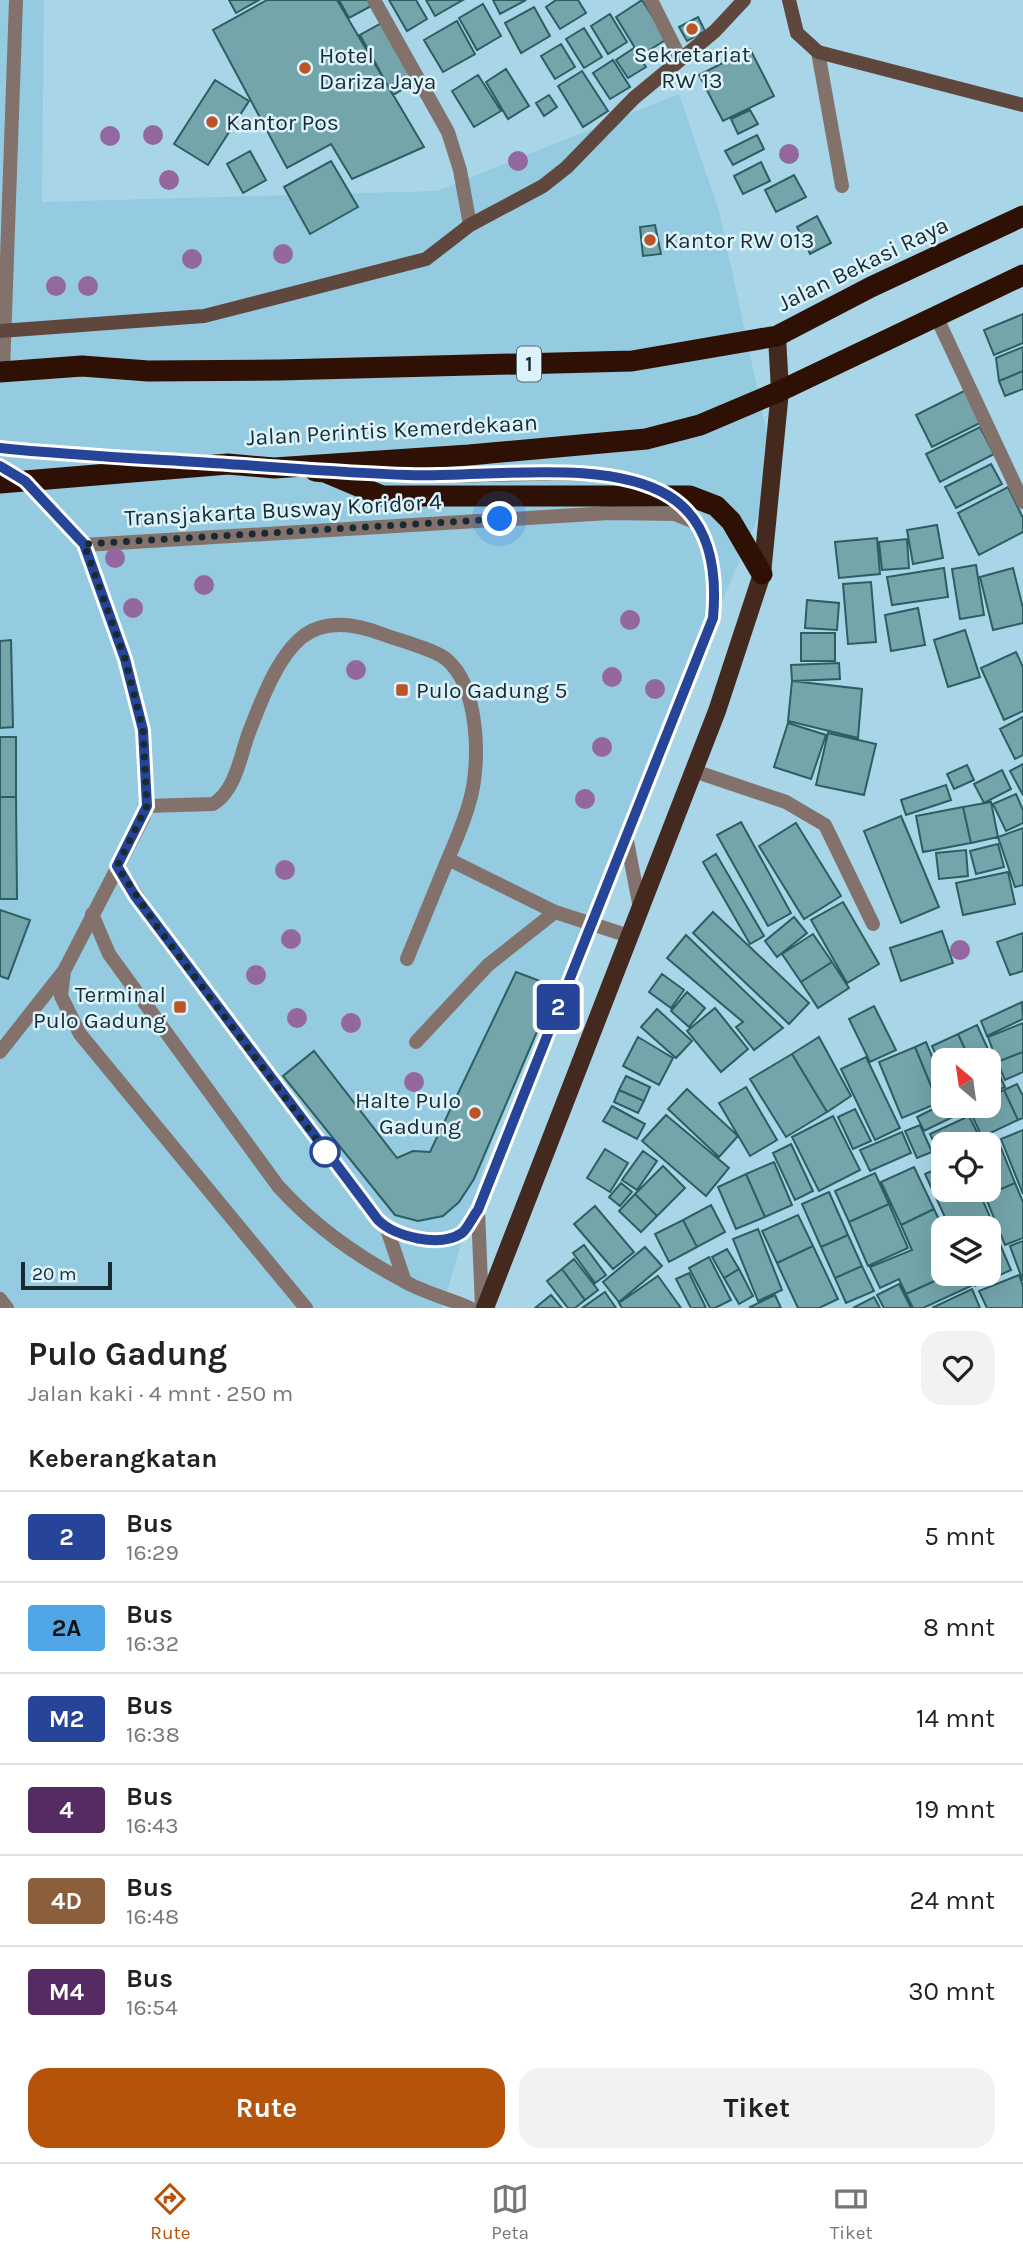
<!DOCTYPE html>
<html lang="id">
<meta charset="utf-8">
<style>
body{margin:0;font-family:Karla,sans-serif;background:#f2f2f2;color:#222;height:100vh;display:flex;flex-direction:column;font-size:26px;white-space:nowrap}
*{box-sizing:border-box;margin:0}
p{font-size:23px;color:#767676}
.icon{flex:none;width:38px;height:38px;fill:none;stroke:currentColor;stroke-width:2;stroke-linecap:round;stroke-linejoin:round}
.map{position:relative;height:1308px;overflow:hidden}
.panel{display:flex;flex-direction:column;background:#fff;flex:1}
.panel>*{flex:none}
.badge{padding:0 14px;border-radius:5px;font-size:24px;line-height:46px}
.needle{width:46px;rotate:331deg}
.buttons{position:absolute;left:931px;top:1048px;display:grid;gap:14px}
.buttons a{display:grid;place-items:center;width:70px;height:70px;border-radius:14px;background:#fff;box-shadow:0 7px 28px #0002;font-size:35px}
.scale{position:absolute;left:21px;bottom:18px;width:91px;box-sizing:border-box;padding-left:7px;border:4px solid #192b32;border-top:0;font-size:19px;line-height:24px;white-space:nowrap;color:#192b32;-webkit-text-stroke:5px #dcf3fc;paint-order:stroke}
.you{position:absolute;width:35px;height:35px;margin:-18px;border:5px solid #fff;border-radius:50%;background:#1a73e8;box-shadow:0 0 0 10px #1a73e833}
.map>.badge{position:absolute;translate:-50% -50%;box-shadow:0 0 0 4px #fff}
h2{padding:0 28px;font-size:26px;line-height:63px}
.round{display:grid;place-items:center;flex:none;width:74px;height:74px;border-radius:21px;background:#f2f2f2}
.headline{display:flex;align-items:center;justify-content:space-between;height:119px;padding:0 28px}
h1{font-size:33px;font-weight:700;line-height:52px}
.cta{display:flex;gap:14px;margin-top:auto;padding:14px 28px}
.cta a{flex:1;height:80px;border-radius:21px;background:#b45309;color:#fff;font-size:28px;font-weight:700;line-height:80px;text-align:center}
.cta a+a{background:#f2f2f2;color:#222}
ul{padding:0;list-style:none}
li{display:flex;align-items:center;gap:21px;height:91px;padding:0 28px;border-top:2px solid #e0e0e0}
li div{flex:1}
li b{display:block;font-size:26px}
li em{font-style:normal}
li .badge{min-width:77px;font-weight:700;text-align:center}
.menu{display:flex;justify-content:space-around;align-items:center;height:98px;border-top:2px solid #e0e0e0;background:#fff;font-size:19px;color:#767676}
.menu a{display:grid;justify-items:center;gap:4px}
.menu .current{color:#b45309}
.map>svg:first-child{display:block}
.built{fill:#94cbe0}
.building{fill:#73a5aa;stroke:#2c5e62;stroke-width:2}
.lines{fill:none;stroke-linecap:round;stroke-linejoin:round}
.lane{stroke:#83726b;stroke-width:14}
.street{stroke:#83726b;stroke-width:14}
.secondary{stroke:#5f473d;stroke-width:14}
.primary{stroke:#44291e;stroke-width:18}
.highway{stroke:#2e1004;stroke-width:21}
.tree{fill:#94689e}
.line-casing{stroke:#fff;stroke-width:16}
.line{stroke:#264598;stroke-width:10}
.walk{stroke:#192b32;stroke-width:7;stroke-dasharray:0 12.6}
.poi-dot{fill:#bb5526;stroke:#dcf3fc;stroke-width:2.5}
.stop-dot{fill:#fff;stroke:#264598;stroke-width:3.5}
.labels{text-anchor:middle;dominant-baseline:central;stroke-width:5;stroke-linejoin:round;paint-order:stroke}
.shield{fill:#dcf3fc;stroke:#54676f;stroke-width:2}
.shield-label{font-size:21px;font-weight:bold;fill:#192b32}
.poi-label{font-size:23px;fill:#192b32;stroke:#dcf3fc;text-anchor:start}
.street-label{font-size:23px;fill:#192b32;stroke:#dcf3fc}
</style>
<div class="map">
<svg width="1023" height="1308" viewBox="0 0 1023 1308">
<rect width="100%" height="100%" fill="#a8d6e8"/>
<path class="built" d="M0,0H44L42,202L437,191L679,94L719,211L776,475L491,1143L442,1308H0Z"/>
<path class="building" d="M229,0H259L236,13Z
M267,0H337L424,147L352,179L331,144L287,168L213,30Z
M339,0H370L373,5L349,18Z
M389,0H416L427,19L407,31Z
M426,0H463L435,16Z
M493,0H526L500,14Z
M556,0H578L586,13L560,29L546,7Z
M642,0L667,39L640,56L616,17Z
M483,4L501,36L477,50L459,18Z
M534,7L550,36L521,53L505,23Z
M610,14L627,42L608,54L591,26Z
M698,17L705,31L687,41L679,27Z
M385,21L418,80L393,95L360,35Z
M457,21L475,54L443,72L424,40Z
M584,28L602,57L584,68L566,39Z
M561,44L575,67L555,79L541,56Z
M634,48L646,67L628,78L616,60Z
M750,49L774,96L723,121L699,75Z
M613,60L630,87L610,99L593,73Z
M506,69L529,106L508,119L486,82Z
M582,71L608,111L583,127L558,86Z
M478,75L501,111L474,127L452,91Z
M215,80L249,101L208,165L174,144Z
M549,95L557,107L544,116L536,103Z
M750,110L758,124L738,134L731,119Z
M757,135L764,149L733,165L725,151Z
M250,151L266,180L243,193L227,164Z
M331,161L358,207L310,234L284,187Z
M761,162L770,181L743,194L734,176Z
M794,175L806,197L776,212L765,190Z
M817,216L831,243L810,254L797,227Z
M655,225L661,254L643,256L640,227Z
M1023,314V343L994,355L984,330Z
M1023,347V371L999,381L996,358Z
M1023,371V389L1005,396L999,381Z
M966,390L982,422L932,447L916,415Z
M980,427L994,454L940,482L926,454Z
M991,464L1002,484L956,508L945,487Z
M1008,487L1023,518V532L979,555L958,513Z
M937,525L943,558L913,564L907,530Z
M877,538L880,574L839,578L835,542Z
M907,539L909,568L882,570L879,542Z
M976,565L984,615L960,619L952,569Z
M944,568L948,597L892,605L887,577Z
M1013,568L1023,608V623L993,630L980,577Z
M871,582L876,642L848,644L843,584Z
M807,600L839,603L837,630L805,628Z
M918,608L925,645L891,651L885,615Z
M965,630L980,677L948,687L934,640Z
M801,633H835V661H801Z
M11,640L13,727L0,728V641Z
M1016,652L1023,667V711L1004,720L981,668Z
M839,663L840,679L792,681L791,665Z
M792,681L862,689L858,738L788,721Z
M1023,717V755L1015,759L1000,729Z
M788,723L826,735L811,779L774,767Z
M828,733L876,744L864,795L816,785Z
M0,737H16V797H0Z
M1023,764V795L1010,771Z
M967,765L974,780L954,789L947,774Z
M1002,770L1011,789L984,803L974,784Z
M946,785L951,800L906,815L901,800Z
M1016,794L1023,810V823L1006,831L993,804Z
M0,797H16L17,899H0Z
M991,802L998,837L971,843L963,807Z
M963,807L971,843L923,852L916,816Z
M901,816L939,907L901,923L864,831Z
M741,822L791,913L768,926L717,835Z
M796,823L841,896L804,919L759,846Z
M1023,828V885L1015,887L998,837Z
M998,844L1004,867L976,874L970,851Z
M966,850L968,876L939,879L936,853Z
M716,854L764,936L750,944L703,862Z
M1008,872L1015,904L963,915L956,883Z
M843,902L879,964L847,983L811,920Z
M0,910L30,920L8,979L0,976Z
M713,912L809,1003L789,1024L693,933Z
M794,917L807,933L777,957L765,941Z
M942,931L953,963L901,981L890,948Z
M1023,933V971L1010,975L997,942Z
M813,934L832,962L801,982L782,954Z
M686,935L783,1028L754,1050L736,1027L743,1022L667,958Z
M832,962L849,988L818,1008L801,982Z
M516,972L556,987L474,1179L459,1202L443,1216L418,1221L395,1215L283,1076L314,1051L397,1158L413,1151L430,1152Z
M662,974L684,990L671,1008L649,992Z
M687,992L705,1008L689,1027L671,1011Z
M1022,1002L1023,1019L987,1036L981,1021Z
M874,1006L896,1050L870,1062L849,1019Z
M715,1008L748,1049L721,1072L687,1031Z
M657,1009L692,1041L676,1058L641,1027Z
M1023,1023V1052L997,1062L988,1037Z
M977,1025L1005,1087L989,1094V1060H970L958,1034Z
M958,1034L970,1060H943V1071L932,1046Z
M638,1037L673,1058L659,1085L623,1066Z
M819,1037L851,1096L827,1112L792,1054Z
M926,1042L943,1083V1101L938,1103L915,1047Z
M915,1047L938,1103L902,1118L879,1062Z
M1023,1052V1072L1005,1080L997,1062Z
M792,1054L827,1112L786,1137L750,1079Z
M866,1057L900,1128L875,1140L841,1069Z
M626,1076L650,1087L644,1101L619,1090Z
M1017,1084L1023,1096V1118L1018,1120L1004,1090Z
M746,1087L777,1140L750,1156L719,1103Z
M687,1089L738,1136L719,1157L668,1109Z
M619,1090L644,1101L638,1113L614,1102Z
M1004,1090L1018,1120L982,1137L968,1107L989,1106V1097Z
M943,1104L958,1106L961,1113L924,1131L917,1117Z
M612,1106L645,1124L637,1139L603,1121Z
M855,1109L871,1141L853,1149L838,1117Z
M666,1115L729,1168L706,1196L642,1141Z
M833,1116L860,1170L819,1191L792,1137Z
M969,1116L980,1138L966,1144H943L941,1157L930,1134Z
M920,1125L932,1152L917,1158L905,1131Z
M1023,1130V1194L1001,1139Z
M902,1132L911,1153L870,1171L860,1150Z
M999,1143L1015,1183L985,1196L982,1190H989V1147Z
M791,1144L813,1191L795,1200L773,1153Z
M605,1149L628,1163L610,1192L587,1178Z
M643,1151L657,1161L637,1190L622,1180Z
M774,1162L792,1205L765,1217L746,1174Z
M663,1166L685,1188L657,1216L635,1194Z
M943,1166V1190H978L991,1219L970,1228H950L925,1174Z
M914,1167L934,1209L901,1225L881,1182Z
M875,1173L889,1204L849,1222L835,1191Z
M746,1174L765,1217L736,1229L718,1187Z
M621,1183L632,1192L620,1206L609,1197Z
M1015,1183L1023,1202V1238L1005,1245L985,1196Z
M829,1192L848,1235L821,1247L802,1204Z
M635,1194L657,1216L641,1232L619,1211Z
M889,1204L908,1248L868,1266L849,1222Z
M711,1205L725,1232L697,1247L683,1220Z
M595,1206L634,1252L613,1269L574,1224Z
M934,1209L943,1228V1274H950L906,1294L899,1279L880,1288L870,1267L912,1250L901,1225Z
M798,1215L813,1246L777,1263L762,1231Z
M683,1220L697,1247L669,1262L655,1234Z
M991,1223L1011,1270L975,1286L970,1274H989V1228H979Z
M758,1229L782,1290L758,1301L733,1239Z
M848,1235L862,1266L835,1278L821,1247Z
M1023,1241V1281L1010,1246Z
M584,1245L606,1275L595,1283L573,1253Z
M813,1246L838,1299L819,1308H798L777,1263Z
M645,1247L662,1266L619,1302L603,1282Z
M727,1249L739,1269L724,1278L712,1257Z
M709,1257L731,1300L715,1308H710L689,1268Z
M574,1259L598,1290L585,1300L562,1269Z
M862,1266L874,1291L846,1303L835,1278Z
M562,1269L585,1300L575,1308H568L547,1281Z
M739,1269L753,1296L739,1304L724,1278Z
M689,1273L706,1308H691L676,1279Z
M950,1274H966L971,1286L923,1308H913L906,1294Z
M1019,1275L1023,1286V1308H987L979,1291Z
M658,1276L681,1308H622L619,1303Z
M899,1284L911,1308H884L877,1295Z
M972,1289L980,1308H932Z
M605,1292L616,1308H582Z
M551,1295L562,1308H535Z
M775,1295L781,1308H751L750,1307Z
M874,1297L880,1308H853Z"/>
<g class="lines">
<path class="lane" d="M818,52L842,186
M3,372L16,0
M0,448L166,461
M25,481L84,545L125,659L143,730L147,806L143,818L64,971L61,996L80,1034L306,1308
M84,545L609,513L675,514L692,521
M694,771L786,802L825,825L873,924
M147,806L213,804C235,791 240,758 248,735C260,704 276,659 301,638C325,618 356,624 382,634C398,640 433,649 446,659C479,686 481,762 470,800C465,820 456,840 448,859L555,912L629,936
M626,836L640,908
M117,866L158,928L378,1220C395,1237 440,1249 461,1233C468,1228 473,1216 478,1210L713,619C728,458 600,473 486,475C436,477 386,474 336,472
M92,914L109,954L278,1186C314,1226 356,1256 404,1281C424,1293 448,1298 470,1308
M407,959L448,859
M416,1042L488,965L555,912
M0,1052L63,972
M478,1210L482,1308
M387,1229L405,1282
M0,1299L7,1308"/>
<path class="street" d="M374,0L448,132L460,170L470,225
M651,0L680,58
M936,316L1023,502"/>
<path class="secondary" d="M789,0L797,33L818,52L1023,105
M0,331L204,316L426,259L470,225L543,186L567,167L634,98L715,31L744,0"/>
<path class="primary" d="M485,1308L717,711L762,574L780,391L777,336"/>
<path class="highway" d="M0,372L82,366L148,371L279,370L632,361L777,336L871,287L1023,216
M315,471L325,472L382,496H690L716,506L731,521L762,574
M0,483L228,464L274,468L469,455L646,439L700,425L780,391L1023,275"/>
</g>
<g class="tree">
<circle cx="153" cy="135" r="10"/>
<circle cx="110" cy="136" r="10"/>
<circle cx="789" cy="154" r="10"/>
<circle cx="518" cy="161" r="10"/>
<circle cx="169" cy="180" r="10"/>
<circle cx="283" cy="254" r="10"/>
<circle cx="192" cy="259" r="10"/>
<circle cx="56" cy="286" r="10"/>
<circle cx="88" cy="286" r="10"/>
<circle cx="115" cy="558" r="10"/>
<circle cx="204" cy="585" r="10"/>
<circle cx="133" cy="608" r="10"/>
<circle cx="630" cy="620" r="10"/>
<circle cx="356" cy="670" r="10"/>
<circle cx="612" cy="677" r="10"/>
<circle cx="655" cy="689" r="10"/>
<circle cx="602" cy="747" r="10"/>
<circle cx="585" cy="799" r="10"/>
<circle cx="285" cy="870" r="10"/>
<circle cx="291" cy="939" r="10"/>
<circle cx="960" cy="950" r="10"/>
<circle cx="256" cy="975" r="10"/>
<circle cx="297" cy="1018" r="10"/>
<circle cx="351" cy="1023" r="10"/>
<circle cx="414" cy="1082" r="10"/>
</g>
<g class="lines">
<g class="line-casing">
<path id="line" d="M0,448C76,456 152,459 228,464C288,468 348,473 408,475C482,478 607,457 669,496C712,523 717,573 713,618L478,1210C473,1216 468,1228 462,1233C440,1248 395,1237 378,1220L135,896L117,866L147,806L143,730L125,659L84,544L25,481L0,466"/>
</g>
<use href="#line" class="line"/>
<path class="walk" d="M325,1152L332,1160L158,928L117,866L147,806L143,730L125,659L84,544L500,519"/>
</g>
<g class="poi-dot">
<circle cx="692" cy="29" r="7"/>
<circle cx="305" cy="68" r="7"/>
<circle cx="212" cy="122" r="7"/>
<circle cx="650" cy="240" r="7"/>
<rect x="395" y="683" width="14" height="14" rx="3.5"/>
<rect x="173" y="1000" width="14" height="14" rx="3.5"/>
<circle cx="475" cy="1113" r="7"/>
</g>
<circle class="stop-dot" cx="325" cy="1152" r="14"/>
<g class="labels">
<rect class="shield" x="517" y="346.5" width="24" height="35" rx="5"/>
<g class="shield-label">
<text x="529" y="364">1</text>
</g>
<g class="poi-label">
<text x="692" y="54" text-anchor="middle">Sekretariat<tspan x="692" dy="26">RW 13</tspan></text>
<text x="319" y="55">Hotel<tspan x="319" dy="26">Dariza Jaya</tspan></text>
<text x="226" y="122">Kantor Pos</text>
<text x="664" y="240">Kantor RW 013</text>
<text x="416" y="690">Pulo Gadung 5</text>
<text x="166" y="994" text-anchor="end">Terminal<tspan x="166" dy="26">Pulo Gadung</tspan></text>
<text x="461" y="1100" text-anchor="end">Halte Pulo<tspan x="461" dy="26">Gadung</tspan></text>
</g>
<g class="street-label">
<text transform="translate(863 264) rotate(-26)">Jalan Bekasi Raya</text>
<text transform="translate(392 430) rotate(-3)">Jalan Perintis Kemerdekaan</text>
<text transform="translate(283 510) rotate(-3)">Transjakarta Busway Koridor 4</text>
</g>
</g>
</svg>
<div class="buttons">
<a><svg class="needle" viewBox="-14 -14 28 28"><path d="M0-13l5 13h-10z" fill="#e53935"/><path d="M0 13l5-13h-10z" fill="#767676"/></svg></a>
<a><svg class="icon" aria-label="locate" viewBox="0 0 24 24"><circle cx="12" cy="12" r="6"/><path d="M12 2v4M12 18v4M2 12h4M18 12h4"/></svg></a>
<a><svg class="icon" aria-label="layers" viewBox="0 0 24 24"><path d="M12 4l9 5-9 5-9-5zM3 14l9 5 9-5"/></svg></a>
</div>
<div class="scale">20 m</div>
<div class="you" style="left:500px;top:519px"></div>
<b class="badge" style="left:558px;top:1007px;background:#264598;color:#fff">2</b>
</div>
<section class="panel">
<div class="headline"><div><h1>Pulo Gadung</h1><p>Jalan kaki · 4 mnt · 250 m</p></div><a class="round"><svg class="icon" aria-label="heart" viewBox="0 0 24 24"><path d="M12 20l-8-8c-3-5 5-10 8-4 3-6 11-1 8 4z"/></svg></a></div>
<h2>Keberangkatan</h2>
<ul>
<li><span class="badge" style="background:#264598;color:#fff">2</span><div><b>Bus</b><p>16:29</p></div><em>5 mnt</em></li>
<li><span class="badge" style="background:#50a6e4;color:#111">2A</span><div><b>Bus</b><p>16:32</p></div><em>8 mnt</em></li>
<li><span class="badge" style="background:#264598;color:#fff">M2</span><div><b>Bus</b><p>16:38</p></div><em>14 mnt</em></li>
<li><span class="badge" style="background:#562a62;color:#fff">4</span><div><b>Bus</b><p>16:43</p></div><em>19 mnt</em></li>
<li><span class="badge" style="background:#8b5e3c;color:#fff">4D</span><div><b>Bus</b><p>16:48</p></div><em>24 mnt</em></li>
<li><span class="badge" style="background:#562a62;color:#fff">M4</span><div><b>Bus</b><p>16:54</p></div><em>30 mnt</em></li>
</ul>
<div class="cta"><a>Rute</a><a>Tiket</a></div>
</section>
<nav class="menu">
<a class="current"><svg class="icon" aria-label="directions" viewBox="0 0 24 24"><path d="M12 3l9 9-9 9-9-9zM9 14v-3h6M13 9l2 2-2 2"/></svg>Rute</a>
<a><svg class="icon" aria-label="map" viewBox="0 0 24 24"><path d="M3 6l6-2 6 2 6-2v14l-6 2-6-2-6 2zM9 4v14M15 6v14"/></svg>Peta</a>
<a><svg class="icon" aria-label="tickets" viewBox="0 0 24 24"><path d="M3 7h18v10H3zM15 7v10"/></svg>Tiket</a>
</nav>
